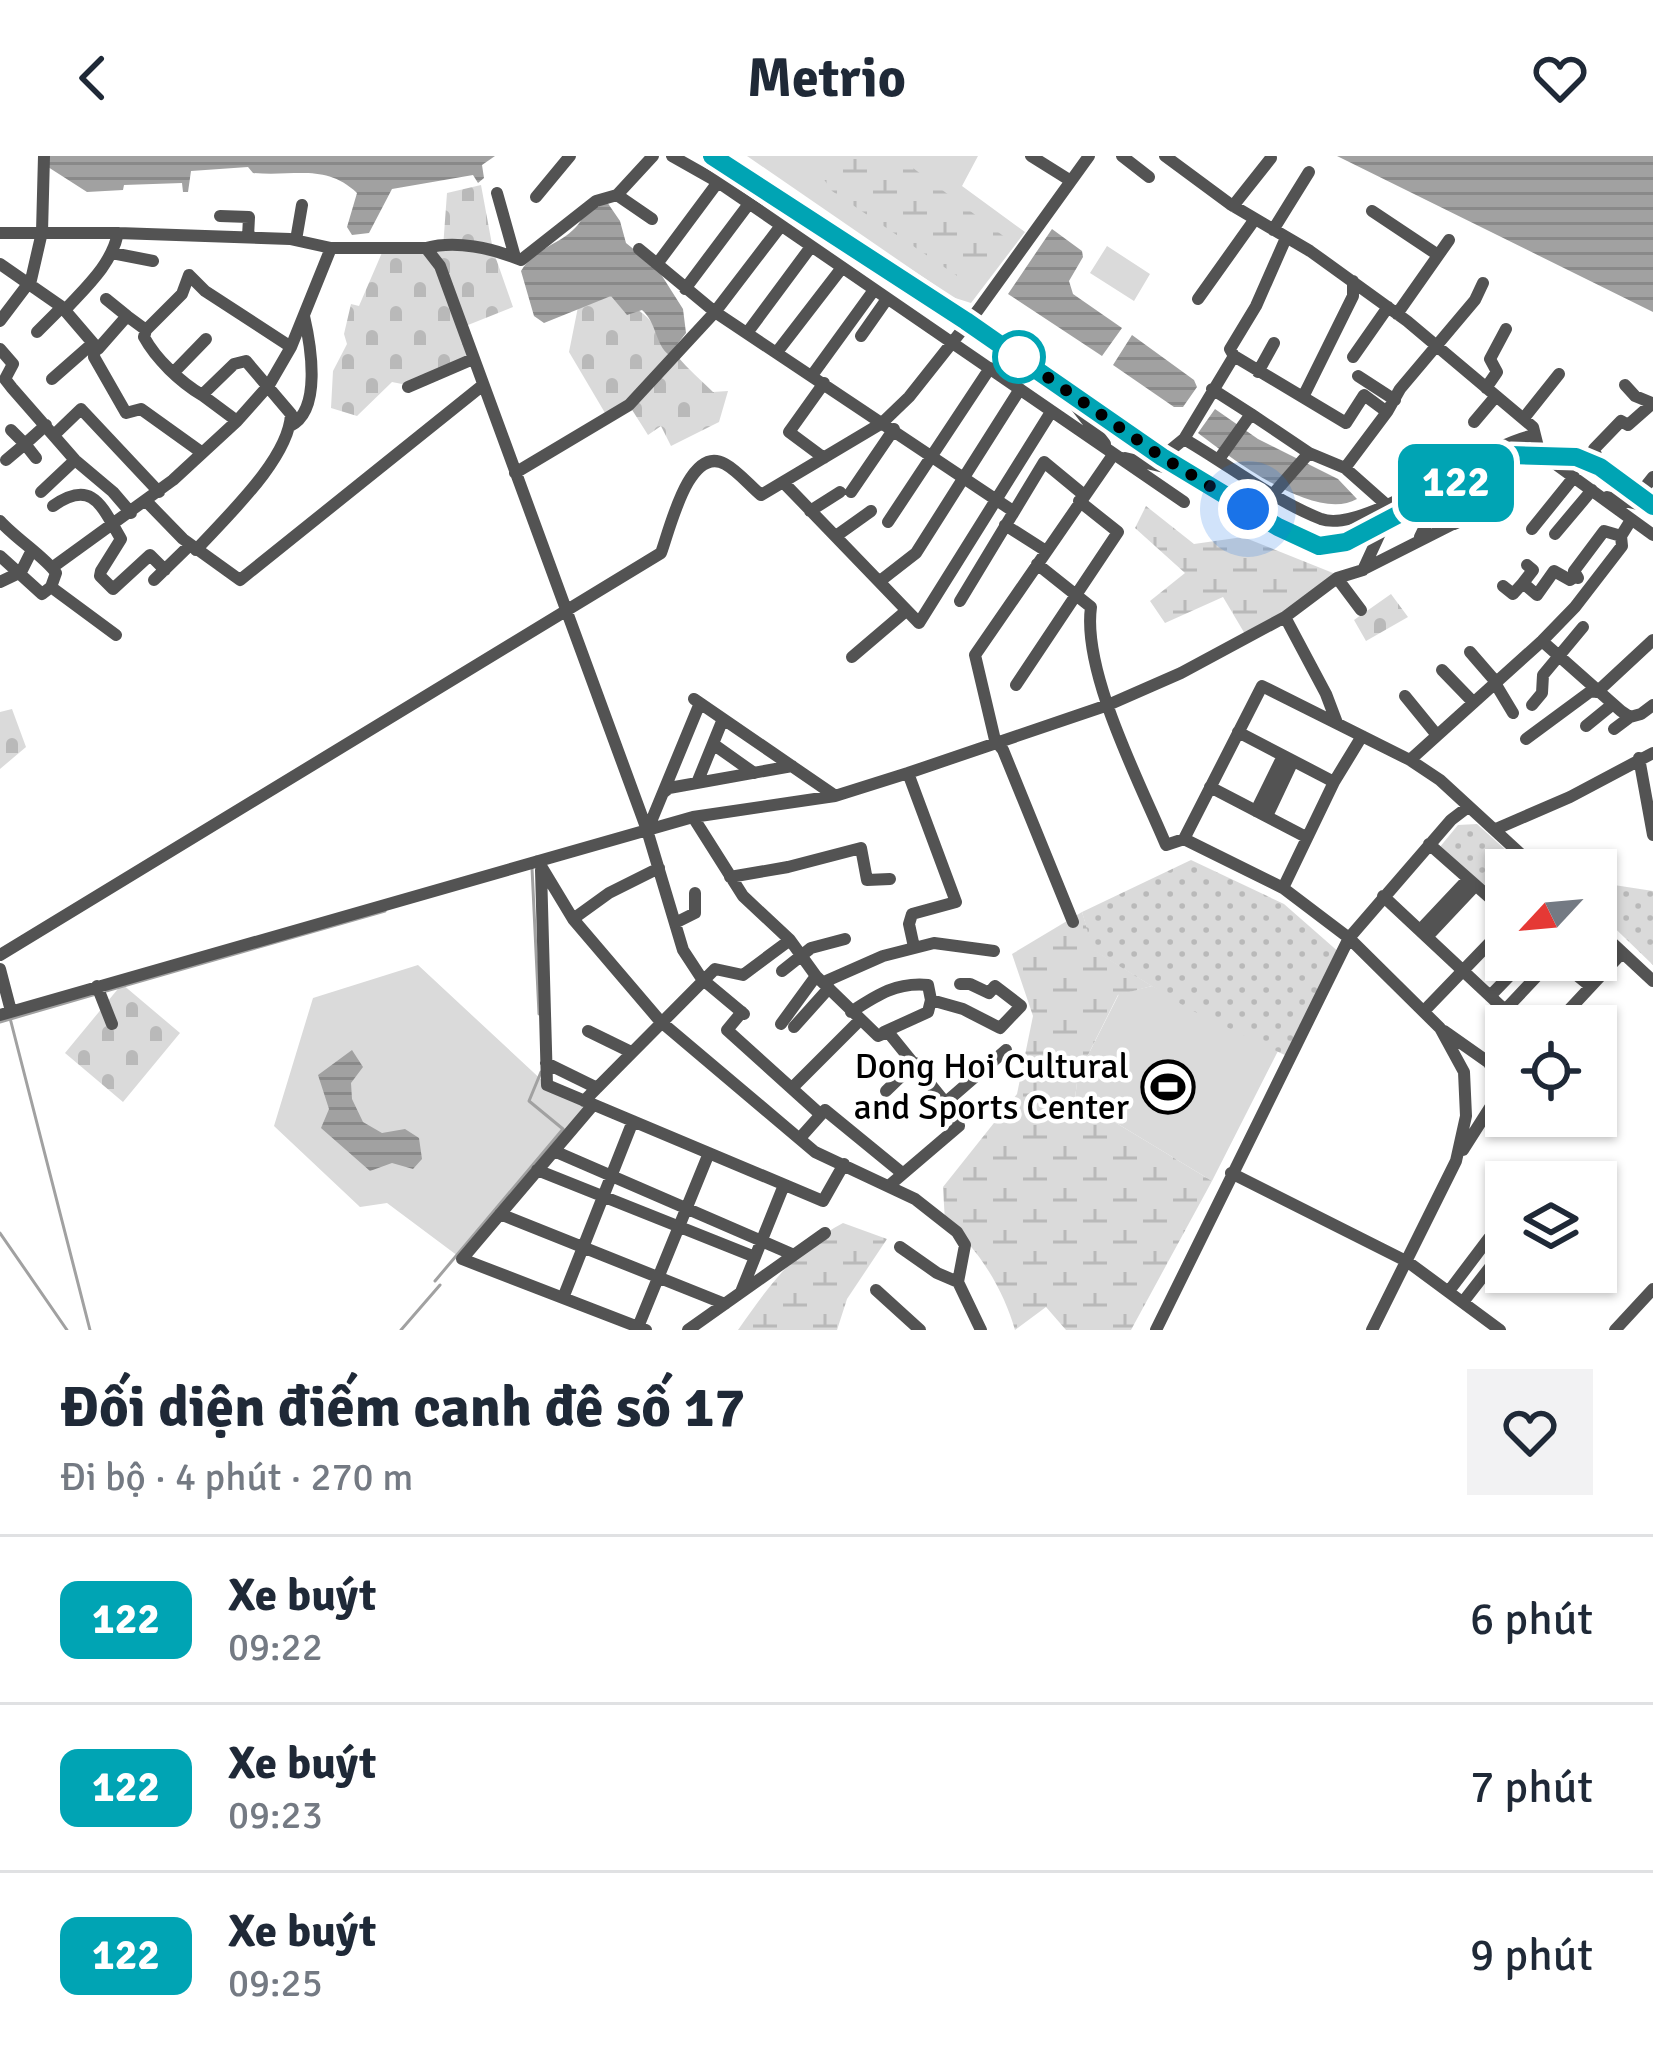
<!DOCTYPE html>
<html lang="vi">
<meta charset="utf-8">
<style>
body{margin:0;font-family:Signika,sans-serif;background:#f2f2f3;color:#1f2937;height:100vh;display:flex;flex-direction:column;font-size:45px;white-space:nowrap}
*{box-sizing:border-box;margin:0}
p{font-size:39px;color:#747a83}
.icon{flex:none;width:66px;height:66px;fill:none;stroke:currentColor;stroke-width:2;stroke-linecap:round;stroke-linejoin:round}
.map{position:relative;height:1174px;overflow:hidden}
.drawer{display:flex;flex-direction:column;background:#fff;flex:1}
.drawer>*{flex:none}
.badge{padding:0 24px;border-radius:18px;font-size:42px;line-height:78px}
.needle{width:78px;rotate:244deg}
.fabs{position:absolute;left:1485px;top:693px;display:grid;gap:24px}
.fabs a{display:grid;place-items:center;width:132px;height:132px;border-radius:0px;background:#fff;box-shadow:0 3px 9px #0004;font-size:60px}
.you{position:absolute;width:60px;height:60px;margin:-30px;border:9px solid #fff;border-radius:50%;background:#1a73e8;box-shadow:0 0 0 18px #1a73e833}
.map>.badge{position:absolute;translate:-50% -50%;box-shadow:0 0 0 6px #fff}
.round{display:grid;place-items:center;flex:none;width:126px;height:126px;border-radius:0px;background:#f2f2f3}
.headline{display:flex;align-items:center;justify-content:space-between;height:204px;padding:0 60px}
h1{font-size:57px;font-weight:700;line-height:90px}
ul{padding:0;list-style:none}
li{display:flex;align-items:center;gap:36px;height:168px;padding:0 60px;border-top:3px solid #e0e1e3}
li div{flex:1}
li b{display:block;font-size:45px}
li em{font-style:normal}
li .badge{min-width:132px;font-weight:700;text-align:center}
header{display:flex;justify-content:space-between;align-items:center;height:156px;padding:0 60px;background:#fff;font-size:54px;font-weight:700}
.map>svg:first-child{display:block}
.grass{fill:#dadada}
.wetland{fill:url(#wetland-marsh)}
.cemetery{fill:url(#cemetery-stones)}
.park{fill:url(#park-dots)}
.water{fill:url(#water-rules)}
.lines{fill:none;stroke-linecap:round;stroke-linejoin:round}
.stream{stroke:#a1a1a1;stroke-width:3}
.major-casing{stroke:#dbdbdb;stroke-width:21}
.minor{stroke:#535353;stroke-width:12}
.major{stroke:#000;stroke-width:15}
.line-casing{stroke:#fff;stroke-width:27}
.line{stroke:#00a4b4;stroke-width:18}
.walk{stroke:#000;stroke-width:12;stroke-dasharray:0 21.6}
.stop-dot{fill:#fff;stroke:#00a4b4;stroke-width:6}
.labels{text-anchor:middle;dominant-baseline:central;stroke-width:9;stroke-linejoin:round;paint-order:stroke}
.poi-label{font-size:36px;fill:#000;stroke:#fff;text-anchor:end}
</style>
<header><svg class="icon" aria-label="back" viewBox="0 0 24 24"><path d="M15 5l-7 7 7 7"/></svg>Metrio<svg class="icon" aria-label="heart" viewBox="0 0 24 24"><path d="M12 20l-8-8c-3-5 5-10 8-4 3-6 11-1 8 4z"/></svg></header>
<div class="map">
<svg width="1653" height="1174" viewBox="0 0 1653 1174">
<defs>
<pattern id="wetland-marsh" width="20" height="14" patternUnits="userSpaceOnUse" patternTransform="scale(3)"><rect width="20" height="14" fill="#dadada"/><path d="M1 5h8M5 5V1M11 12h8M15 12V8" fill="none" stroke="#b9b9b9"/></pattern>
<pattern id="cemetery-stones" width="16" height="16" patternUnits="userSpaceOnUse" patternTransform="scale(3)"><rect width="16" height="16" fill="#dadada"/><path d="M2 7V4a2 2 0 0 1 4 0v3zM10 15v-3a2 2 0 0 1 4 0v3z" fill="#b9b9b9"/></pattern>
<pattern id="park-dots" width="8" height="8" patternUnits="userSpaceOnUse" patternTransform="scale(3)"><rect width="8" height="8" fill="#dadada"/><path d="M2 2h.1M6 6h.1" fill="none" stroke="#b9b9b9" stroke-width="1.8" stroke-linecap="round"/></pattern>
<pattern id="water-rules" width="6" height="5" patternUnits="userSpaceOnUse" patternTransform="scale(3)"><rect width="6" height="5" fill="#a1a1a1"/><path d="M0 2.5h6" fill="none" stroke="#898989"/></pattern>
</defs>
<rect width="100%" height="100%" fill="#fff"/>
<path class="grass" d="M747,0H978L962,30L1025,76L971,147L952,141Z
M1107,90L1150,118L1134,145L1090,117Z
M418,809L547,929L593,949L462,1103L387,1047L360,1051L274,970L313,842Z
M1152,830L1279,893L1212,1025L1075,942L1078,919L1119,838Z"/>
<path class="wetland" d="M818,0H897L1010,85L972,130L832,35L810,3Z
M1146,350L1194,388L1243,381L1338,419L1285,458L1245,478L1223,441L1165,467L1150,445L1185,417L1135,372Z
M1082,756L1094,794L1152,830L1118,839L1078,919L1075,942L1212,1025L1131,1174H1066L1046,1151L1015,1174C1004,1135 978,1090 945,1066L943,1031L1017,938L1033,860L1012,798Z
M843,1067L887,1083L847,1143L837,1174H738C768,1131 796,1092 843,1067Z"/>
<path class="cemetery" d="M481,29L493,94L513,151L463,171L473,203L412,230L392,226L357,260L331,252L333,215L347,188L344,178L351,148L359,150L384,92H443L447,37Z
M611,140C655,159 649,166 677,200C688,213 701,224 713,236L728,235L719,266L671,290L661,270L648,279L629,249L608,262L569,196L578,151Z
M1391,438L1408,461L1366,485L1354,464Z
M12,553L26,591L0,613V556Z
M122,828L180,877L123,946L65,897Z"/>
<path class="park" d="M1477,668L1528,714H1506V750L1439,692L1458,669Z
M1191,704L1284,748L1341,798L1289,901L1189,853L1093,794L1082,756Z
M1614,729L1653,735V809L1596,754V746Z"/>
<path class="water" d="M48,0H495L482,9L484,22L478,27L473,19L392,33L369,77L352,79L347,71L357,37C325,7 294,21 253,17L248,11L191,15L188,36H183L182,27L124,29L123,34L87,36L48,11Z
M1337,0H1653V156Z
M607,46L620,65L626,87L657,112L683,153L686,177L669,199C655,188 657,167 642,154L627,159L611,140L544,167L534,160L521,115C536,88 573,87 584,58Z
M1052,73L1082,95L1083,101L1069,125L1073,138L1122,172L1102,200L1008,138Z
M1132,179L1194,224L1197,231L1183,251H1174L1113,209Z
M1215,253L1258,283L1338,323L1357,343C1315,367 1231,302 1198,277Z
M352,894L363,911L351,927L352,943L363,966L382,977L405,973L419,982L422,1003L413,1013L392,1007L370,1015L321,972L329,953L318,919Z"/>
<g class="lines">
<path class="stream" d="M532,712L539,858
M106,835L385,755
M10,862L90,1174
M0,866L96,838
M0,1077L67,1174
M435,1125L563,973L529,945L541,916
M401,1174L440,1129"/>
<g class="major-casing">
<path id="major" d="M712,0L966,165L1162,301L1278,371L1319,390L1345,386L1511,299L1576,301L1600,311L1653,350"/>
</g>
<path class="minor" d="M672,0L718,26L1184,346
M1031,0L1071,25
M1122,0L1149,21
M1165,0L1230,48L1310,95L1407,165L1533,271L1540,299
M497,37L515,101
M617,39L652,63
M536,41L570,0
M1233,50L1271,2
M1372,55L1438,99
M220,60L249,61L248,81
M1273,74L1309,16
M0,77H118L290,83L331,92H426L440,110L647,674L683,794L702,823L744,858
M296,84L302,49
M426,92C456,84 492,92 521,104L596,45L617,39L653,0
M639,93L715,156L1013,355
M112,97L153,105
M0,108L62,151L98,193L127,160L146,174L144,181C156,203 180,226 202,239L234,208L246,205L291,258C289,303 226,361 196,394
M657,108L718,26
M685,133L748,49
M106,143L127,160
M1198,143L1255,63
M65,154C86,131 112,108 118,77
M1397,158L1449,84
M0,165L31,124L42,76L44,0
M146,174L182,138L189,119L205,135L291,191
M37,176L62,151
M747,177L810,92
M861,180L887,143
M95,191L94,201L126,257L141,253L201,296
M0,193L13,208L5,223L12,232L75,304L113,336L131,357
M777,196L841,113
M1234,200L1346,267L1364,239L1387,256
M1353,201L1388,151
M174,216L206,183
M1258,216L1274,187
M813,218L874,134
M1358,220L1395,244
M52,223L93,187
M1625,229L1635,240L1652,247
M408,231L473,203
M1486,232L1497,216L1490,203L1506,173
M1212,233L1251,258L1219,303
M1066,237L1105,288
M202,239L237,265
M1304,239L1353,140V125
M1251,258L1309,297L1345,312L1389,351
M1524,262L1559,218
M1474,266L1496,240
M290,270C322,255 311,190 304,160
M11,274L25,288L46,269
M54,279L81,253L159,336
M1184,283C1229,309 1273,344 1321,363C1366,379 1482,288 1535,279
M1543,299L1653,379
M1162,301L1184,283L1234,200L1230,193L1256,150L1286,82
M824,302L789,276L824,227
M1125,302L1181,315
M6,304L25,288L36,302
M1600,311L1594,293L1621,265L1628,269L1653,247
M1345,312L1387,256L1400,233L1475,144L1483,127
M515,317L629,249L715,156L780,71
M783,326L919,467L1051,256
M41,336L75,304
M851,336L894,273
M1274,337L1309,297
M1638,340L1653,321
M1607,341L1651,351
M147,346L183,383L240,424L483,229
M53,350C93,322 102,351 121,383L101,415L100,420L113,433L150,399L165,414
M810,355L840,336
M0,365C15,382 46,402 56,417L51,431L116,479
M888,366L990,212
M1454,368L1484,355
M1005,369L1046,395
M1532,373L1574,321
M1555,378L1592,334
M836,380L871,355
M1420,381L1443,334
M0,400L42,438L51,431
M1037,408L1091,451C1082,516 1140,627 1166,689L1184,683
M1527,409L1533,414L1523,427L1537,439L1554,415L1570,424L1576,420
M53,411L173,324L237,265L269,229L291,191L331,92
M1364,413L1453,368L1474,319
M1337,422L1361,454
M1578,422L1574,415L1604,375L1621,380
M154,424L190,389
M880,425L916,397L1020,233
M0,426L21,416L31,396
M1503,430L1513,438L1523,427
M960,445L1044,306L1084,339
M1285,461L1326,538L1337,567
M1542,485L1621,555L1630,561L1641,558L1653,549
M1470,496L1496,526
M852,501L906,455
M1442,514L1473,546
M1495,527L1513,557
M1016,529L1118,376L1079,345
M1405,540L1436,578
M694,543L834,639
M1532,549L1542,537L1543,519L1583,471
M1586,570L1613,548
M1614,573L1630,561
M1238,576L1334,626
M1526,583L1591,535L1597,536L1653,484
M713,588L754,617
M1639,602L1653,679
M1410,604L1542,485L1575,451L1622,390L1621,380L1631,364
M908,617L956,746L912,758L909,768L914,791
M697,627L723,563
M1210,631L1306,681
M664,636L669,632L792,610
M1256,655L1283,600
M1267,660L1293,605
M693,661L743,740L790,784L816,820L878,880L888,876L957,961L959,970L891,1028
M648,673L700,547
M1496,673L1570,641L1653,597
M1429,688L1506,756
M538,705L573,763L660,865L815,996L915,1043L957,1076L965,1089L958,1126
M541,714L547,929L823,1045L844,1008
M730,721L788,711L861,692L867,724L890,723
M1283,732L1334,626L1362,580
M1383,740L1522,870
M573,763L609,737L659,712
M1073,766L1003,594L995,584L975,499L1113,299
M675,767L695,757V737
M1596,772L1653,825
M1420,774L1468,723
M1427,781L1475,730
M0,799L661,397C670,373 689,288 725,308C738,315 750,330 761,339L882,267L909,241L978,154L1089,0
M1558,804L1589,829
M0,813L11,855
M782,815L811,792L845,783
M824,826L883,800L934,787L994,795
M97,830L112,868
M1490,840L1525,804
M931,844L963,853L1000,872L1021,850L995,830L989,837L970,828H960
M1505,854L1552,804
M1424,855L1506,770
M742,856L727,874L820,958
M851,856C877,839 896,826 928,829L931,844L928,856L884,876
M0,859L693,661L835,640L908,617L1108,549L1181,517L1285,461L1337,422L1363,414L1387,362
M781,868L816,820
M1554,870L1622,797
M794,871L829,832
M588,875L631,896
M1444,875L1488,906L1505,928L1463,994
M546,907L597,932
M794,930L859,865
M886,935L915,907
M584,945L715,813L743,819L790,784
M946,946L1006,894
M593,949L462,1103L646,1174
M800,982L825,954L902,1017
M554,995L794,1099
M537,1014L755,1101
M1231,1017L1408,1106L1500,1174
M500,1058L725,1148
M900,1091L937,1117L958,1126L981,1174
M876,1134L920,1174
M1449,1135L1489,1082L1494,1080L1505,1092L1463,1146
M741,1136L784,1029
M563,1142L633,965
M638,1171L709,997
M688,1174L825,1077
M1156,1174L1349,782L1451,664L1468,651
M1372,1174L1456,1005L1466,960L1464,916L1440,872L1349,782L1283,732L1184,683L1262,530L1410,604L1440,624L1538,714
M1615,1174L1653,1133"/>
<use href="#major" class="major"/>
</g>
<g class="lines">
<g class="line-casing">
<path id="line" d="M712,0L966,165L1162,301L1278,371L1319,390L1346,386L1511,299L1576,301L1600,311L1653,350"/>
</g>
<use href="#line" class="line"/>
<path class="walk" d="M1019,201L1007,193L1162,301L1248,353"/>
</g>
<defs>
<g id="stadium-ring" transform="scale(2.7)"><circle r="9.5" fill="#fff" stroke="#000" stroke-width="1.5"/><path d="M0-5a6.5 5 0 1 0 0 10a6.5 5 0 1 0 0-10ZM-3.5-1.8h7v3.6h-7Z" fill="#000"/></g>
</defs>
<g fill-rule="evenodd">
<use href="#stadium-ring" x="1168" y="931"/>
</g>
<circle class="stop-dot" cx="1019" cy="201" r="24"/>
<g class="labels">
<g class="poi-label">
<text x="1129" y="910">Dong Hoi Cultural<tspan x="1129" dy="41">and Sports Center</tspan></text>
</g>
</g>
</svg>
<div class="fabs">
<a><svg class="needle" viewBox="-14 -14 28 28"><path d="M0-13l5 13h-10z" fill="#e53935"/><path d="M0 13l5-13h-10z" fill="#747a83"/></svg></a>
<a><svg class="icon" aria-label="locate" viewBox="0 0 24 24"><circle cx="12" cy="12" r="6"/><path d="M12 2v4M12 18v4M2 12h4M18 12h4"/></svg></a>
<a><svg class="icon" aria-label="layers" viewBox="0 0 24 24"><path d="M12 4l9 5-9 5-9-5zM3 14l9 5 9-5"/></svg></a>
</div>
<div class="you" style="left:1248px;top:353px"></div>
<b class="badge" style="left:1456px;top:327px;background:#00a4b4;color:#fff">122</b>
</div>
<section class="drawer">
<div class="headline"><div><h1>Đối diện điếm canh đê số 17</h1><p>Đi bộ · 4 phút · 270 m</p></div><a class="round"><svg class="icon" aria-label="heart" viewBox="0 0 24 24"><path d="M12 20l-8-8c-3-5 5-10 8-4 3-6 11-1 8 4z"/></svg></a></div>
<ul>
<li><span class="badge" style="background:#00a4b4;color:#fff">122</span><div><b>Xe buýt</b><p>09:22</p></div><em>6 phút</em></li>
<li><span class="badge" style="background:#00a4b4;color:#fff">122</span><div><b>Xe buýt</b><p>09:23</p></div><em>7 phút</em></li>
<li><span class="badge" style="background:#00a4b4;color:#fff">122</span><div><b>Xe buýt</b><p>09:25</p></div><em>9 phút</em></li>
</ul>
</section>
